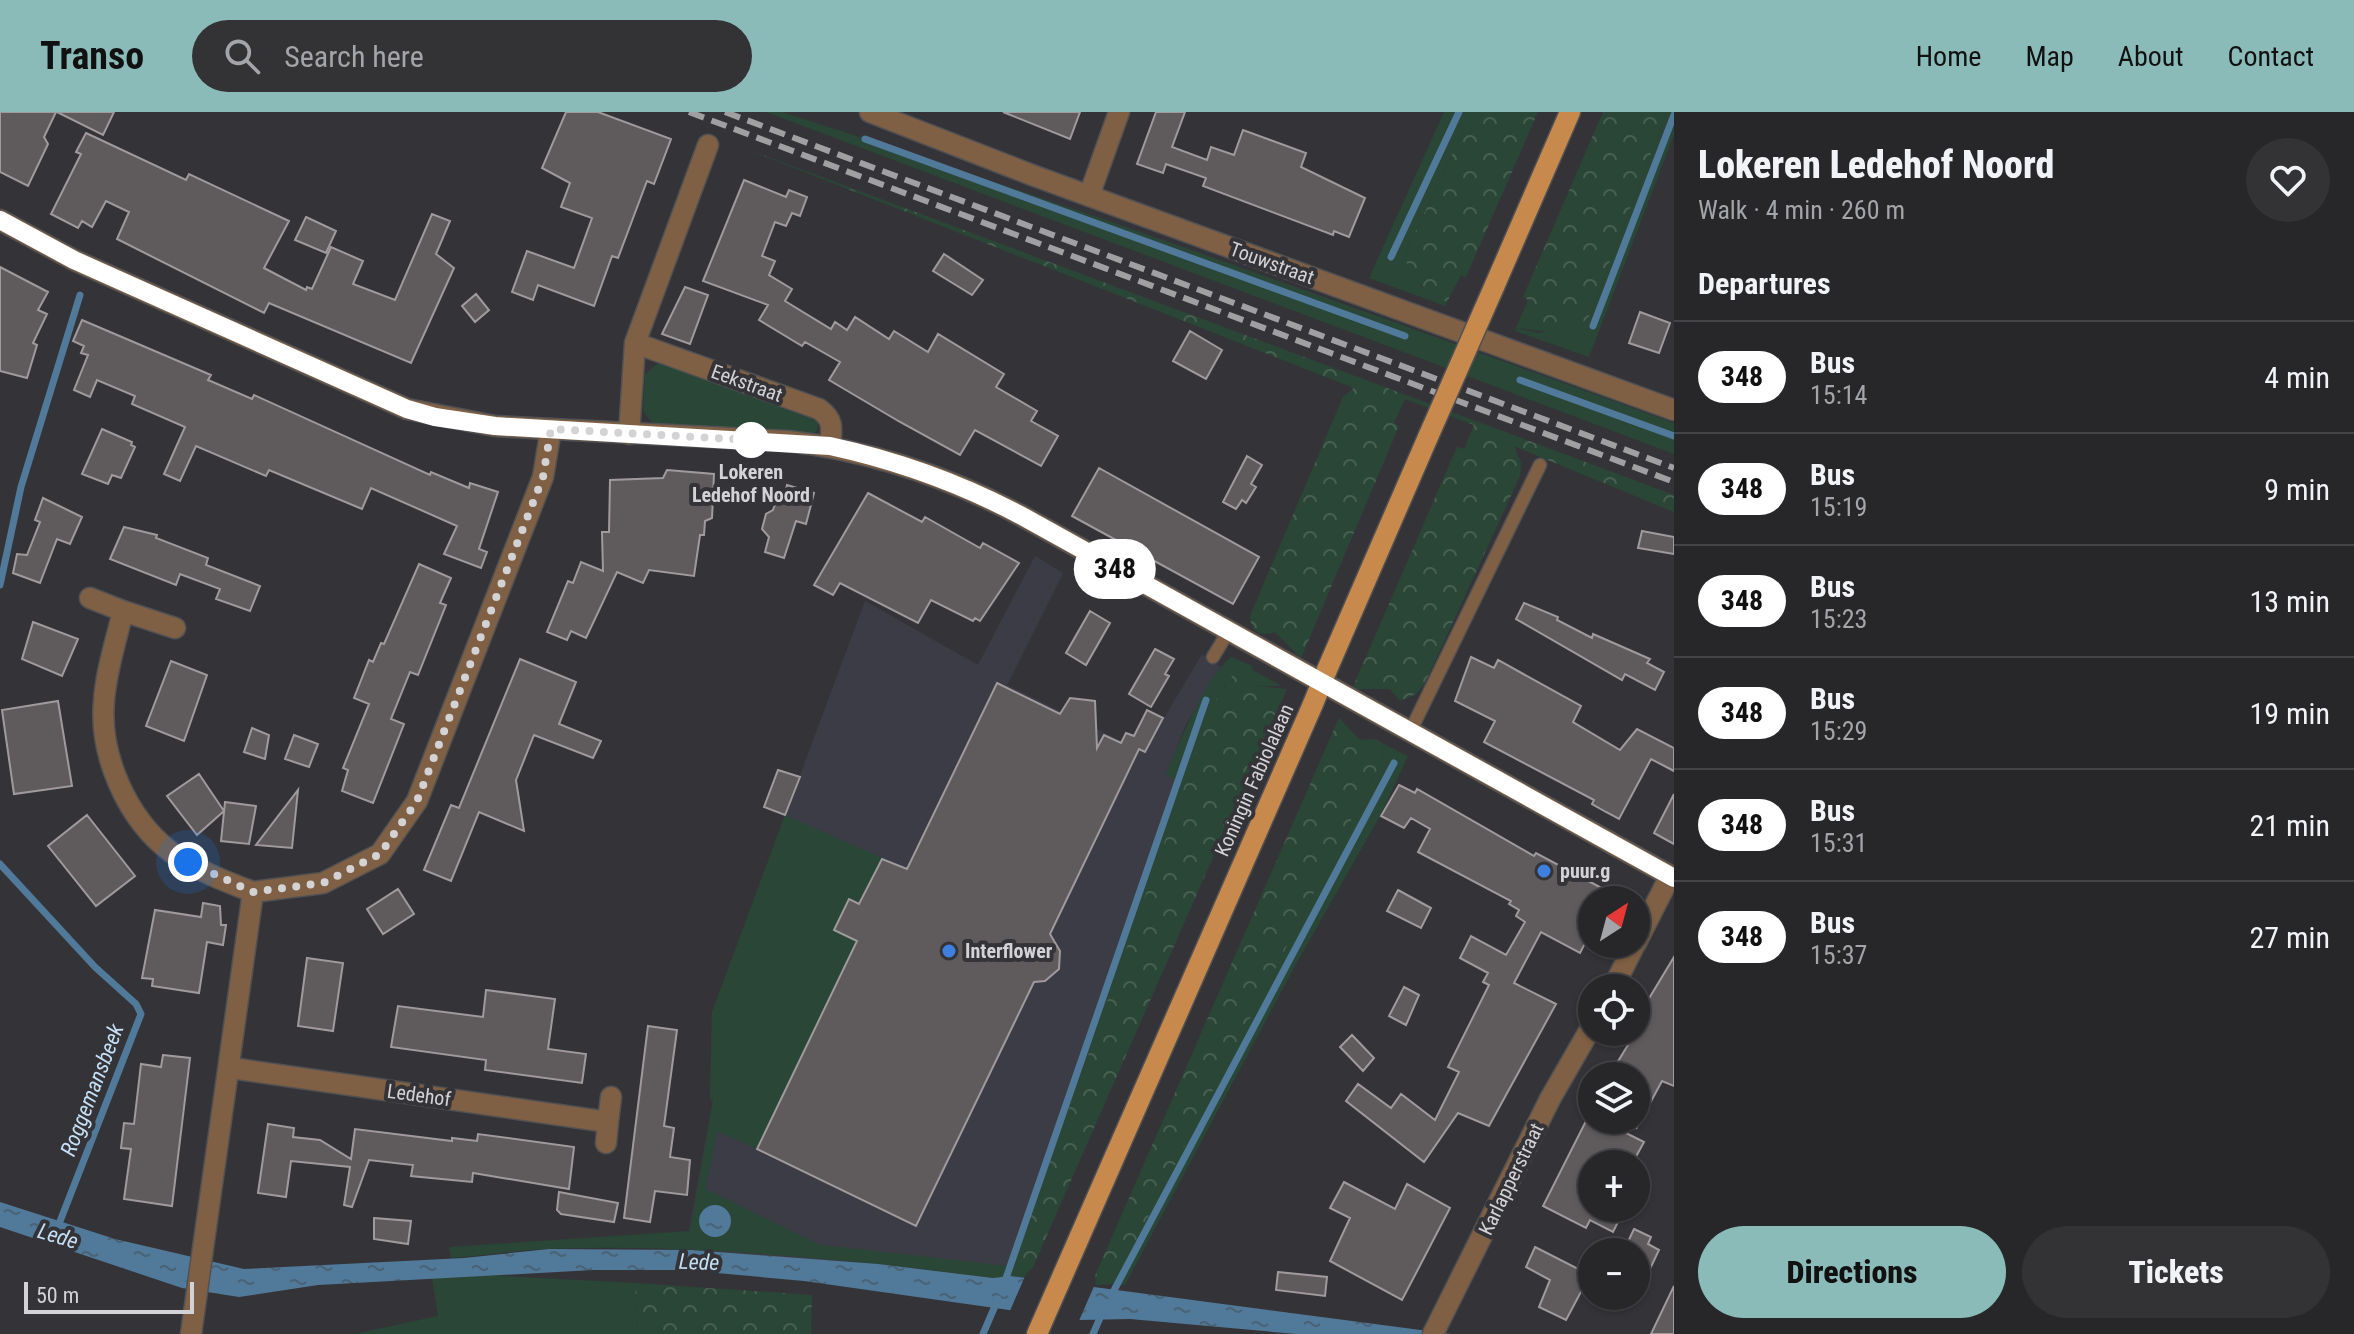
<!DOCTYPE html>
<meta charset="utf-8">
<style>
body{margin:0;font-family:"Roboto Condensed",sans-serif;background:#333336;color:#f1f3f6;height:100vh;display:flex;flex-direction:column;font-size:30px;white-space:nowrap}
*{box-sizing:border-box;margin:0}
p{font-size:26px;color:#a4a5a8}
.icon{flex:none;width:44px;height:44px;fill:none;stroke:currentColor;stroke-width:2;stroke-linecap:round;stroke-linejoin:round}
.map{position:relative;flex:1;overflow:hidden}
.sheet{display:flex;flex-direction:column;background:#27272a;width:680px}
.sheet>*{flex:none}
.badge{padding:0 16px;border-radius:26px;font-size:28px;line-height:52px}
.needle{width:52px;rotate:36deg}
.controls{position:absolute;left:1578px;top:774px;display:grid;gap:16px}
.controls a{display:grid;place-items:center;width:72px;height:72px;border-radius:50%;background:#27272a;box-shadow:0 2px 6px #0004,0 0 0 2px #434447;font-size:40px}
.scale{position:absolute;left:24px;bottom:20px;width:170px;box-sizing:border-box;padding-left:8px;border:4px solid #d3d3d6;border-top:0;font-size:22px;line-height:28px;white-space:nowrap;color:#d3d3d6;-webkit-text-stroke:6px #343438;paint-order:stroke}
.you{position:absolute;width:40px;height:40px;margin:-20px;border:6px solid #fff;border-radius:50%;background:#1a73e8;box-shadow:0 0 0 12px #1a73e833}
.map>.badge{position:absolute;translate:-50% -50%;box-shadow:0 0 0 4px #fff}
h2{padding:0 24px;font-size:30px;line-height:72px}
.round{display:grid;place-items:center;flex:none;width:84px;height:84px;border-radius:42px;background:#333336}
.overview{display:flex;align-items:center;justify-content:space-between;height:136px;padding:0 24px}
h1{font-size:38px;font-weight:800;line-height:60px}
.primary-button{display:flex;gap:16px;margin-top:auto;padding:16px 24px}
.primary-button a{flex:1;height:92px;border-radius:48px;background:#8bbbb9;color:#111;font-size:32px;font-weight:800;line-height:92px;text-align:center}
.primary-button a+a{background:#333336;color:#f1f3f6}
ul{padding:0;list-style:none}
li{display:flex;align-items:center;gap:24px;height:112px;padding:0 24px;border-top:2px solid #434447}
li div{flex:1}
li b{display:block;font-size:30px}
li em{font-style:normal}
li .badge{min-width:88px;font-weight:700;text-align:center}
header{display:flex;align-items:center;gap:48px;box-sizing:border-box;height:112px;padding:0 40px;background:#8bbbb9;color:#111}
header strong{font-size:38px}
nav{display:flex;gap:44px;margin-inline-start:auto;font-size:28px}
.search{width:560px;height:72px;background:#333336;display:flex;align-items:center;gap:20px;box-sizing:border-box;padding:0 28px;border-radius:44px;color:#a4a5a8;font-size:30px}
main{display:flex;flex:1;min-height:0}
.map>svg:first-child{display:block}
.built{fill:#3c3c46}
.green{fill:#294636}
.forest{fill:url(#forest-crowns)}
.water{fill:url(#water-ripples)}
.pier{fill:#343438}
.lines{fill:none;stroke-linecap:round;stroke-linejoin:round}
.stream{stroke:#517999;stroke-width:7}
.building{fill:#5f5a5c;stroke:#a09a9d;stroke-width:2}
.service-casing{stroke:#515154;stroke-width:15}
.minor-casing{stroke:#515154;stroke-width:23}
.tertiary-casing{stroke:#515154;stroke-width:23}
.primary-casing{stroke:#515154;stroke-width:23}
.service{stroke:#7f6044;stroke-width:12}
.minor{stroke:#7f6044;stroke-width:20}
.tertiary{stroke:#7f6044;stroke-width:20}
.primary{stroke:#c78a4c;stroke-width:20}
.rail{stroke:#a0a0a3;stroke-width:6;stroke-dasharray:16 8;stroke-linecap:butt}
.primary-bridge-casing{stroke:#515154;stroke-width:23;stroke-linecap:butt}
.primary-bridge{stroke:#c78a4c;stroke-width:20}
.line-casing{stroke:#fff;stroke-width:18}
.line{stroke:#fff;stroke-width:12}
.walk{stroke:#d3d3d6;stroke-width:8;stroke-dasharray:0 14.4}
.stop-dot{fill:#fff;stroke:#fff;stroke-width:4}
.shop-dot{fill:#3f7fe0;stroke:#343438;stroke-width:3}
.labels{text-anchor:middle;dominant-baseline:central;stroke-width:8;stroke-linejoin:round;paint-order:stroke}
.street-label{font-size:20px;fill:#d3d3d6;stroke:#343438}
.stop-label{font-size:20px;font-weight:bold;fill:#d3d3d6;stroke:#343438}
.poi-label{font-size:20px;font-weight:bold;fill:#d3d3d6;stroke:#343438;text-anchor:start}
.water-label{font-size:22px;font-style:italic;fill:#c6dff4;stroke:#343438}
</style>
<header>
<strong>Transo</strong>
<div class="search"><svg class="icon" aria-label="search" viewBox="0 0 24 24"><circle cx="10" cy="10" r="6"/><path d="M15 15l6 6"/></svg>Search here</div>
<nav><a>Home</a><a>Map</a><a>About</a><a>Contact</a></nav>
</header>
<main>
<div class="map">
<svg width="1674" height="1222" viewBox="0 0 1674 1222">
<defs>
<pattern id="forest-crowns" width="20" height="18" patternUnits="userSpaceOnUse" patternTransform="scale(2)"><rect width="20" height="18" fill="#294636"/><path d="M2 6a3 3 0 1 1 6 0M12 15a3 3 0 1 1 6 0" fill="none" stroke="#476052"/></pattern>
<pattern id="water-ripples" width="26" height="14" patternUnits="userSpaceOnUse" patternTransform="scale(2)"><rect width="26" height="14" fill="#517999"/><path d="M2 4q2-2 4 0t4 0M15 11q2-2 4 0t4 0" fill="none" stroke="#4a6275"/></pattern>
</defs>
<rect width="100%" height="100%" fill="#343438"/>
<path class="built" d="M1035,444L1063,461L1007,573L1144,640L1202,542L1222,556L1186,612L1167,661L1176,668L1008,1155L878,1152L691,1138L688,1124L713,988L710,987L712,900L865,489L978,553Z"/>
<path class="green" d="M766,0H782C1082,96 1378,204 1674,311V342Z
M1444,0H1472L1404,144L1421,174L1447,190L1445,194L1369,166Z
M1667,0H1674V23L1589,245L1515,219L1516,216L1539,221L1588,207Z
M657,252H667L809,305L818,311L817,318L811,323L654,313L643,299L645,262Z
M1231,545L1253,554L1251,557L1282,574H1255L1240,561L1224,574L1026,1162L1098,1176L1010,1164L994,1166C848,1148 696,1131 549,1137C516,1138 484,1144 451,1146L449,1135L690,1119L713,988L710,987L712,900L785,703L892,750L881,747L862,787L874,794L757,1037L717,1019L706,1077L821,1133L1008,1154L1175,668L1166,662C1180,629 1205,566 1231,545Z
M1382,631L1408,644L1381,702L1295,854L1125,1173L1113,1172L1383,646Z
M431,1160L635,1171L638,1222H354L438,1204Z"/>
<path class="forest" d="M1472,0H1538L1466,165L1461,163L1447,190C1425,181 1412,166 1404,144Z
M1603,0H1667L1588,207L1561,221L1516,216L1528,188L1523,185Z
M736,33L1674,383V400L1514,334L1521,351L1520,364L1425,571L1416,582L1400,589L1390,577H1357L1353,575L1457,335L1464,337L1474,313L1405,287L1394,311L1399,314L1301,546L1275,520C1261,525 1251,521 1250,504L1343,285L1354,276Z
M1240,560L1255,574L1287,577L1033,1155L1026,1162L1016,1156L1019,1136L1215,589L1232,564Z
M1339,606L1360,628L1376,627L1382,631L1383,646L1116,1168L1113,1172L1095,1173L1097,1167L1094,1166Z
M635,1171L812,1183L811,1222H638Z"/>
<path class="water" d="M0,1090L115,1127L244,1157L464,1146L549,1137L691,1138L878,1152L993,1166L1010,1164L1451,1222H1296L1130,1207L1080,1208L804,1169L684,1158H593L318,1173L239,1185L182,1176L0,1115Z
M699 1109a16 16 0 1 1 32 0a16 16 0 1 1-32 0Z"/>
<path class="pier" d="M1026,1162L1095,1172L1078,1211L1009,1201Z"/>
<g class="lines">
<path class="stream" d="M865,27L1405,224
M1391,145L1459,0
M1593,214L1674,3
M1520,268L1674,324
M0,473L21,375L80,183
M0,752L95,855L136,892L141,902L57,1117
M1004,1172L1206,588
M1111,1184L1394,651
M983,1222L998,1187
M1093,1222L1103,1199"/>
</g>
<path class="building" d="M0,0H56L44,25L48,32L28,74L0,60Z
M57,0H114L103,23Z
M566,0H598L671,27L654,72L647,69L618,146L612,144L594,194L538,173L533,188L512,180L527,139L574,156L592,106L561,95L570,71L542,56Z
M1003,0H1080L1070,27Z
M1156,0H1185L1172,35L1207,48L1211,35L1234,43L1243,18L1306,41L1301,55L1365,86L1349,125L1334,119L1333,123L1203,74L1206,66L1166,52L1163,61L1137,52Z
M86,21L186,68L189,62L289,109L264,156L306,178L307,175L312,177L331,135L363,149L353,172L395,188L432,102L450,109L436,142L454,156L411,251L269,191L264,201L117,127L129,100L106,89L92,115L82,109L78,116L51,102L81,42L76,40Z
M744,68L786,85L789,78L807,85L800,104L792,101L786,114L775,110L762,144L775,149L769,163L792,177L785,189L831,217L835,210L847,218L855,205L889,227L894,219L928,240L938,222L1004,262L996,275L1037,299L1031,309L1058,324L1041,354L975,318L960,343L900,310L829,268L840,250L805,230L802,234L759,208L768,193L703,169Z
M306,105L336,119L326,141L295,128Z
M944,142L983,168L972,183L933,159Z
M0,155L48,180L38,198L47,202L33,231L37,233L27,266L0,259Z
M685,175L708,183L690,232L662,222Z
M476,182L489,198L475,210L462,194Z
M1640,200L1670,211L1659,241L1629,231Z
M82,208L211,263L208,268L252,287L254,283L430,363L431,360L469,376L470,371L498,380L479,437L487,440L481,456L444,442L457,414L371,376L362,397L269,358L266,364L196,334L180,369L164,362L185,315L132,292L135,284L97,268L90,285L74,278L88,243L81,241L84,234L73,229Z
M1190,219L1222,238L1206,267L1173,249Z
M102,317L132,330L131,333L135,335L121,366L112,363L108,372L82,362Z
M1247,344L1262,353L1251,372L1256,375L1246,391L1242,388L1236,397L1223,390Z
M1099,356L1259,445L1233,492L1072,404Z
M667,358L714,362L712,406L705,409L704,423H700L694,464L649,458L643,471L617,460L586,526L571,519L567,528L547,520L568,469L573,471L581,450L603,459L602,420H609L610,368L663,366Z
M787,373L814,381L806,412L796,409L784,446L765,440L769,425L762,417L766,402L773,398L778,384L784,386Z
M868,381L922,410L925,405L980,436L983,431L1019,451L980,509L975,506L973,509L931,488L918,511L840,471L833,483L814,473Z
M43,386L82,405L70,432L57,427L40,471L13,461L17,442L27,443L40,410L35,408Z
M124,415L157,423L156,426L208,446L206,453L260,474L250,499L216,487L220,477L180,462L176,473L110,447Z
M1642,419L1674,425V442L1638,436Z
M419,452L451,466L440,491L446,493L418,563L410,560L391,607L404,612L373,691L342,679L348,658L343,656L369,592L354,586L369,548L373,550L381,531L384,532Z
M1524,491L1558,505L1557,508L1592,526L1593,522L1650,547L1647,551L1664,560L1655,578L1625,562L1622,568L1516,507Z
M1090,499L1110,511L1086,553L1066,541Z
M33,510L78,527L62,564L22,547Z
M1155,537L1174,547L1165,562L1169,564L1151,595L1129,582Z
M1471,545L1494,556L1498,548L1581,594L1573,610L1620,638L1637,617L1674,636V659L1651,647L1619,707L1606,700L1592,692L1594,688L1484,630L1495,609L1455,589Z
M520,547L576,570L559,612L601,629L593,646L534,623L516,668L524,719L479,700L451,769L424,758L451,693L459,696Z
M171,549L207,563L184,629L146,614Z
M997,571L1060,602L1070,586L1095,589L1097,636L1104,623L1121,631L1126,621L1134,624L1147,598L1163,606L1145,640L1139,637L1050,822L1060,839L1059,857L1045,869L1034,870L916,1114L757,1037L857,829L834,818L849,787L859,792L882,747L907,757Z
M58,589L72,674L14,682L2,598Z
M252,616L269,623L265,647L244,640Z
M294,623L318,632L309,655L285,647Z
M778,658L800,665L785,703L764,695Z
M199,662L224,699L197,723L167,684Z
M1399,673L1415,681L1417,677L1534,744L1536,741L1624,788H1592V818L1580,841L1541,820L1514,871L1556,892L1489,1014L1458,1001L1424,1050L1346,989L1358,972L1391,996L1401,982L1435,1008L1459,960L1448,955L1489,873L1483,870L1488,861L1460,846L1471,824L1506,843L1525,810L1516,804L1519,798L1509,792L1511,789L1418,740L1430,717L1411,706L1404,716L1381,704Z
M298,678L292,736L256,733Z
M1674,682V732L1654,721Z
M225,690L256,694L249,732L221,729Z
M87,703L135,764L96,794L48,734Z
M398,777L414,802L383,822L367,797Z
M1398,778L1431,796L1421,816L1387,799Z
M203,791L220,794L221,813H226L223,833L207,830L199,881L152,874L153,867L142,866L155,798L201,805Z
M1674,845V974L1662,969L1636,1017V962L1617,951L1636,920V908Z
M307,846L343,851L333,919L298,914Z
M1404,875L1419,883L1406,913L1389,904Z
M486,878L555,887L548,937L586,942L582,971L485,958L486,948L391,935L398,894L483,905Z
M648,914L677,918L664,1014L674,1016L670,1045L690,1048L687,1083L655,1079L650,1110L624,1106Z
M1352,923L1374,946L1363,959L1340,935Z
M163,943L190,946L172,1094L124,1087L131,1037L121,1036L124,1011L134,1012L141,952L161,955Z
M1589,1003L1592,1008H1600L1644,1030L1632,1052H1592V1096H1625L1613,1120L1590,1108L1586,1116L1543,1094Z
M268,1012L294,1016L293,1025L320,1028L351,1047L355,1017L452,1029V1026L477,1029L478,1022L574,1035L569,1077L473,1061L472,1070L411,1064L413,1053L369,1048L352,1095L344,1093L350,1055L291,1049L286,1085L258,1081Z
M1344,1070L1395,1097L1407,1072L1450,1096L1402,1188L1330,1149L1350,1106L1330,1096Z
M559,1080L618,1091L614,1110L561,1102L557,1098Z
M374,1106L411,1109L408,1132L374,1127Z
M1634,1117L1651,1125L1648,1132L1659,1138L1649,1159L1636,1153V1140H1623Z
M1535,1135L1590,1163L1566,1208L1539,1195L1550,1168L1526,1155Z
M1278,1160L1327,1165L1325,1184L1276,1178Z
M1674,1174V1222H1651Z"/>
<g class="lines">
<g class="service-casing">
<path id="service" d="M1213,545L1228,520
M1409,622L1540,353"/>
</g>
<g class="minor-casing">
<path id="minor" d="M870,0L1032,63L1674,298
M1089,84L1119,0
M635,231L819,297C834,308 832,316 830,334
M629,322L635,231L708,33
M90,486L123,499C116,529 106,559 104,589C99,643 127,707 171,740C196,758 224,769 253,780
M123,499L175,516
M1636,831L1670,764
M1613,876L1635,832
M231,956L608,1010L611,985
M606,1031L608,1010
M191,1222L253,780L323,771L380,742L417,689L543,365L551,317
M1433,1222L1550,987L1592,914"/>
</g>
<g class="tertiary-casing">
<path id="tertiary" d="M0,108L74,148L407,297L495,314L788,329C872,339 947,364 1022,404L1674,766"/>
</g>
<g class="primary-casing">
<path id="primary" d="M1494,175L1570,0
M1326,560L1428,325
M1037,1222L1313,592"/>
</g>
<use href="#service" class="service"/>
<use href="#minor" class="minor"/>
<use href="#tertiary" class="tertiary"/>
<use href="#primary" class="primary"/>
<path class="rail" d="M689,0L1674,370
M725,0L1674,356"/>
<g class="primary-bridge-casing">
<path id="primary-bridge" d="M1428,325L1494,175
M1313,592L1326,560"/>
</g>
<use href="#primary-bridge" class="primary-bridge"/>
</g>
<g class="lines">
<g class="line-casing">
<path id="line" d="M0,108L74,148L407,297L435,305L495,314L830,334C899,349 960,371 1022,404L1674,766"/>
</g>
<use href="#line" class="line"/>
<path class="walk" d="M188,750L253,780L323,771L380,742L417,689L543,365L551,317L751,328"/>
</g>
<circle class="stop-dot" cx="751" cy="328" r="16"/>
<g class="shop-dot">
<circle cx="1544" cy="759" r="8"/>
<circle cx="949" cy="839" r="8"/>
</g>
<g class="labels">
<g class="street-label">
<text transform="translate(1272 151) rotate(20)">Touwstraat</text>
<text transform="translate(747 271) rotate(20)">Eekstraat</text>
<text transform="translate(1254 668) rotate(-66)">Koningin Fabiolalaan</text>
<text transform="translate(419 983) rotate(8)">Ledehof</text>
<text transform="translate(1511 1067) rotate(-64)">Karlapperstraat</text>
</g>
<g class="stop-label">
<text x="751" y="360">Lokeren<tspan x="751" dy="23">Ledehof Noord</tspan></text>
</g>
<g class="poi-label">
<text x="1560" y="759">puur.g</text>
<text x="965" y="839">Interflower</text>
</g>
<g class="water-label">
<text transform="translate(92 978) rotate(-69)">Roggemansbeek</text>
<text transform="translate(58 1124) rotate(17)">Lede</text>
<text transform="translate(699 1150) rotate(2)">Lede</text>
</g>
</g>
</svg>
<div class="controls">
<a><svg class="needle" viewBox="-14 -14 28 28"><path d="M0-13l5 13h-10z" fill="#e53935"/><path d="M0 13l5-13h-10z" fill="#a4a5a8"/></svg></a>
<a><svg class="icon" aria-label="locate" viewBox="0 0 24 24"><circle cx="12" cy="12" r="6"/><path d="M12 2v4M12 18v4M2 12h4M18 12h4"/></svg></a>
<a><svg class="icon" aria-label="layers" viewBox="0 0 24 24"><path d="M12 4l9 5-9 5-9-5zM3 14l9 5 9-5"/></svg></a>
<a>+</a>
<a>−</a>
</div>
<div class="scale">50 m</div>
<div class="you" style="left:188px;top:750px"></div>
<b class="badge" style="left:1115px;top:457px;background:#fff;color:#111">348</b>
</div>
<section class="sheet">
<div class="overview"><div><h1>Lokeren Ledehof Noord</h1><p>Walk · 4 min · 260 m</p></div><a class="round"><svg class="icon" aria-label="heart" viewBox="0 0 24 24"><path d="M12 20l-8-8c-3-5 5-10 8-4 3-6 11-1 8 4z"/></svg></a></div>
<h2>Departures</h2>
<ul>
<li><span class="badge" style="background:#fff;color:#111">348</span><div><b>Bus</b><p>15:14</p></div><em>4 min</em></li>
<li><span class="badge" style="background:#fff;color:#111">348</span><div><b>Bus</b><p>15:19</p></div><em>9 min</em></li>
<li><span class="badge" style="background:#fff;color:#111">348</span><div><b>Bus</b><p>15:23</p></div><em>13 min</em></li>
<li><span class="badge" style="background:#fff;color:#111">348</span><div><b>Bus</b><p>15:29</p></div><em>19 min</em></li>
<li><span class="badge" style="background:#fff;color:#111">348</span><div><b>Bus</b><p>15:31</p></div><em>21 min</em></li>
<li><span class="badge" style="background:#fff;color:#111">348</span><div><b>Bus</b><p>15:37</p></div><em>27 min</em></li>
</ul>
<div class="primary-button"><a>Directions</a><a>Tickets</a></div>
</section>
</main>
